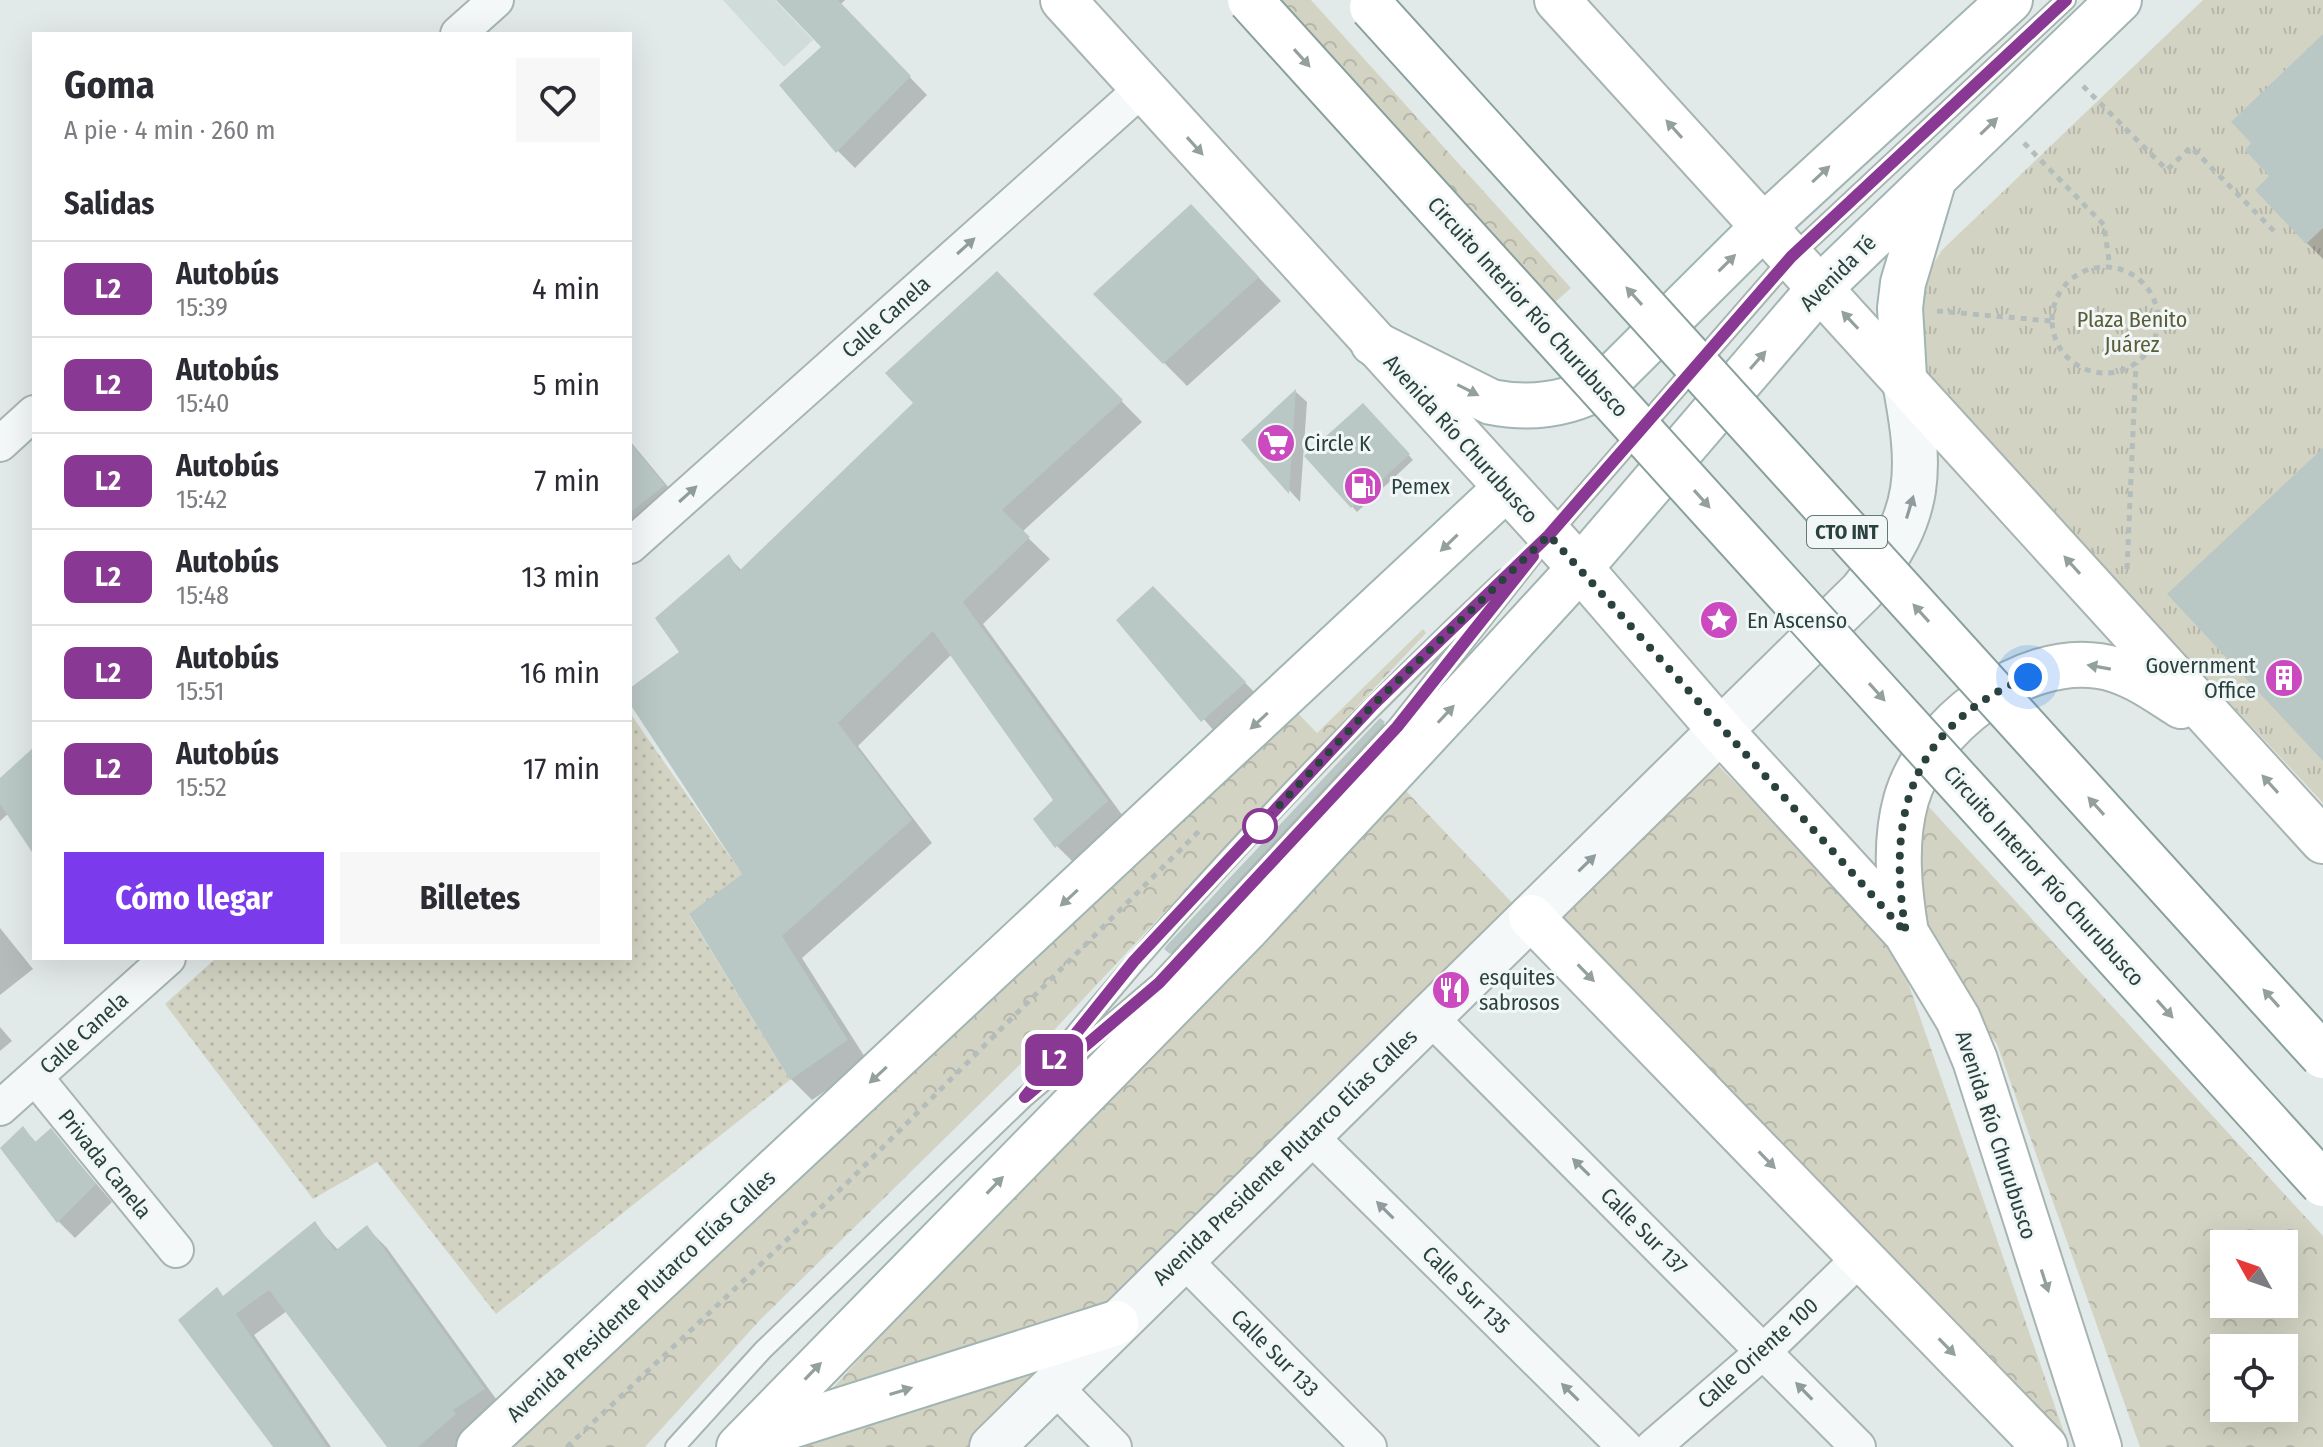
<!DOCTYPE html>
<html lang="es">
<meta charset="utf-8">
<style>
body{margin:0;font-family:"Fira Sans Condensed",sans-serif;background:#f7f7f7;color:#2b2b33;height:100vh;display:flex;flex-direction:column;font-size:30px;white-space:nowrap}
*{box-sizing:border-box;margin:0}
p{font-size:26px;color:#7c7c81}
.icon{flex:none;width:44px;height:44px;fill:none;stroke:currentColor;stroke-width:2;stroke-linecap:round;stroke-linejoin:round}
.map{position:relative;flex:1;overflow:hidden}
.drawer{position:absolute;left:32px;top:32px;width:600px;height:928px;display:flex;flex-direction:column;background:#fff;border-radius:0px;box-shadow:0 8px 32px #0002}
.drawer>*{flex:none}
.badge{padding:0 16px;border-radius:12px;font-size:28px;line-height:52px}
.needle{width:52px;rotate:310deg}
.buttons{position:absolute;left:2210px;top:1230px;display:grid;gap:16px}
.buttons a{display:grid;place-items:center;width:88px;height:88px;border-radius:0px;background:#fff;box-shadow:0 8px 32px #0002;font-size:40px}
.you{position:absolute;width:40px;height:40px;margin:-20px;border:6px solid #fff;border-radius:50%;background:#1a73e8;box-shadow:0 0 0 12px #1a73e833}
.map>.badge{position:absolute;translate:-50% -50%;box-shadow:0 0 0 4px #fff}
h2{padding:0 32px;font-size:30px;line-height:72px}
.round{display:grid;place-items:center;flex:none;width:84px;height:84px;border-radius:0px;background:#f7f7f7}
.headline{display:flex;align-items:center;justify-content:space-between;height:136px;padding:0 32px}
h1{font-size:38px;font-weight:700;line-height:60px}
.cta{display:flex;gap:16px;margin-top:auto;padding:16px 32px}
.cta a{flex:1;height:92px;border-radius:0px;background:#7c3aed;color:#fff;font-size:32px;font-weight:700;line-height:92px;text-align:center}
.cta a+a{background:#f7f7f7;color:#2b2b33}
ul{padding:0;list-style:none}
li{display:flex;align-items:center;gap:24px;height:96px;padding:0 32px;border-top:2px solid #e1e1e2}
li div{flex:1}
li b{display:block;font-size:30px}
li em{font-style:normal}
li .badge{min-width:88px;font-weight:700;text-align:center}
.map>svg:first-child{display:block}
.built{fill:#d0dcda}
.grass{fill:url(#grass-dots)}
.forest{fill:url(#forest-crowns);fill-rule:evenodd}
.park{fill:url(#park-tufts)}
.shadow{fill:#0003}
.building{fill:#b9c7c5}
.lines{fill:none;stroke-linecap:round;stroke-linejoin:round}
.service-casing{stroke:#a7b4b2;stroke-width:22}
.minor-casing{stroke:#a7b4b2;stroke-width:38}
.tertiary-casing{stroke:#a7b4b2;stroke-width:48}
.secondary-casing{stroke:#a7b4b2;stroke-width:48}
.primary-casing{stroke:#a1b5b2;stroke-width:48}
.path{stroke:#b3bdbc;stroke-width:5;stroke-dasharray:6 6;stroke-linecap:butt}
.service{stroke:#f4f8f8;stroke-width:18}
.minor{stroke:#f4f8f8;stroke-width:34}
.tertiary{stroke:#f4f8f8;stroke-width:44}
.secondary{stroke:#fff;stroke-width:44}
.primary{stroke:#fff;stroke-width:44}
.motorway-bridge-casing{stroke:#89a09d;stroke-width:48;stroke-linecap:butt}
.motorway-bridge{stroke:#fff;stroke-width:44}
.oneway{fill:#94a09e}
.oneway2{fill:#8f9c9b}
.line-casing{stroke:#fff;stroke-width:18}
.line{stroke:#893894;stroke-width:12}
.walk{stroke:#2a413e;stroke-width:8;stroke-dasharray:0 14.4}
.stop-dot{fill:#fff;stroke:#893894;stroke-width:4}
.labels{text-anchor:middle;dominant-baseline:central;stroke-width:6;stroke-linejoin:round;paint-order:stroke}
.shield{fill:#f1f7f6;stroke:#667875;stroke-width:2}
.shield-label{font-size:20px;font-weight:bold;fill:#2a413e}
.street-label{font-size:22px;fill:#2a413e;stroke:#f1f7f6}
.park-label{font-size:22px;fill:#5b5d38;stroke:#f1f7f6}
.poi-label{font-size:22px;fill:#2a413e;stroke:#f1f7f6;text-anchor:start}
</style>
<div class="map">
<svg width="2323" height="1447" viewBox="0 0 2323 1447">
<defs>
<pattern id="grass-dots" width="8" height="8" patternUnits="userSpaceOnUse" patternTransform="scale(2)"><rect width="8" height="8" fill="#d3d3c3"/><path d="M2 2h.1M6 6h.1" fill="none" stroke="#b5b6a9" stroke-width="1.8" stroke-linecap="round"/></pattern>
<pattern id="forest-crowns" width="20" height="18" patternUnits="userSpaceOnUse" patternTransform="scale(2)"><rect width="20" height="18" fill="#d3d3c3"/><path d="M2 6a3 3 0 1 1 6 0M12 15a3 3 0 1 1 6 0" fill="none" stroke="#b5b6a9"/></pattern>
<pattern id="park-tufts" width="24" height="20" patternUnits="userSpaceOnUse" patternTransform="scale(2)"><rect width="24" height="20" fill="#d3d3c3"/><path d="M3 7l-1-3M5 7V3M7 7l1-3M15 17l-1-3M17 17v-4M19 17l1-3" fill="none" stroke="#b5b6a9"/></pattern>
</defs>
<rect width="100%" height="100%" fill="#e2eae9"/>
<path class="built" d="M723,0H775L813,40L784,67Z"/>
<path class="grass" d="M630,713L742,874L689,915L790,1080L496,1314L377,1162L313,1199L165,1004L216,958H630Z"/>
<path class="forest" d="M1270,0H1311L1571,288L1544,312Z
M1423,629L1426,633L1042,1043L759,1321L645,1447H494L1291,706L1317,733Z
M1713,760L1896,948L2069,1447H2061L1542,936Z
M1390,774L1519,910L1114,1308L812,1411Z
M1918,795L2323,1236V1447H2140L1997,1044L1890,905ZM2224,1244H2284V1304H2224ZM2224,1348H2284V1408H2224Z
M1074,1350L974,1447H771Z"/>
<path class="park" d="M2203,0H2323V803L1914,364L1915,294L1942,250Z"/>
<path class="shadow" d="M778,0H845L840,5L927,95L855,168L838,151L824,48Z
M2323,37V259L2307,243L2272,176Z
M1214,230L1281,301L1187,386L1096,294Z
M997,274L1142,422L1022,532L1050,559L983,624L1128,823L1078,867L1057,846L1055,800L952,654L858,746L932,843L802,958L868,1062L812,1100L791,1079L745,874L630,701V691L682,652L729,557L742,571L916,403Z
M1296,392L1307,402L1300,502L1244,440Z
M1363,405L1413,460L1357,512L1307,457Z
M630,441L684,506L630,547Z
M1153,589L1262,700L1220,738L1119,620Z
M1380,720L1388,729L1176,958L1168,950L1224,884Z
M34,750V852L9,813L0,821V781Z
M0,928L33,969L0,995Z
M0,1027L12,1041L0,1051Z
M23,1129L37,1143L51,1131L112,1202L75,1238L58,1221Z
M314,1224L339,1251L367,1228L387,1248L504,1410L461,1447H390L287,1311L254,1335L331,1447H276L224,1298Z"/>
<path class="building" d="M776,0H838L911,76L836,153L779,85L821,47Z
M2323,34V228L2306,244L2255,190L2269,176L2245,150L2251,143L2231,122Z
M1191,204L1259,277L1163,364L1093,294Z
M997,271L1123,400L1002,510L1030,537L963,602L1108,801L1055,848L1033,819L1053,800L933,631L838,723L912,820L782,936L848,1040L790,1080L689,914L742,874L630,704V688L679,652L655,618L729,554L739,571L913,403L885,373Z
M1296,389L1289,494L1241,440Z
M1363,403L1410,454L1351,508L1304,456Z
M630,442L665,485L630,513Z
M2323,448V761L2167,594Z
M1153,586L1246,682L1201,722L1116,620Z
M1380,718L1385,722L1170,954L1164,949L1168,944Z
M34,747V855L0,804V778Z
M23,1126L35,1142L51,1128L96,1184L57,1223L0,1148Z
M315,1221L335,1251L367,1225L485,1389L453,1410L456,1414L418,1447H387L269,1290L236,1314L327,1447H273L178,1320L217,1287L223,1296Z"/>
<g class="lines">
<g class="service-casing">
<path id="service" d="M1052,1062C1191,891 1344,731 1504,579
M675,1447L763,1350L1025,1097L1159,983L1397,727L1549,535L1791,257L2066,0"/>
</g>
<g class="minor-casing">
<path id="minor" d="M458,34L496,0
M0,444L34,413
M630,546L1143,88
M1429,1016L1858,1447
M35,1077L176,1250
M0,1108L168,958
M1307,1133L1625,1447
M1182,1258L1369,1447
M1055,1387L1114,1447
M1653,1447L1764,1351L1861,1257"/>
</g>
<g class="tertiary-casing">
<path id="tertiary" d="M992,1447L1862,591C1924,513 1922,471 1904,377"/>
</g>
<g class="secondary-casing">
<path id="secondary" d="M1063,0L1580,568L1721,731L1906,933L1958,1019L1975,1060L2099,1447
M1557,0L2323,841
M1531,917L2045,1447
M1906,933C1899,890 1894,843 1906,800C1927,726 2022,654 2099,666C2129,670 2156,690 2181,706"/>
</g>
<g class="primary-casing">
<path id="primary" d="M1373,343L1491,402C1532,410 1569,405 1605,384L1763,227L2010,0
M1904,377L1900,308L1903,283L1933,182
M753,1438L1116,1323
M479,1447L1505,489
M739,1447L1247,928L1469,689L1580,568L1820,288L2119,0"/>
</g>
<path class="path" d="M2083,86L2167,170L2191,147L2276,233
M2024,143L2104,225L2110,268
M2052 320a53 53 0 1 1 106 0a53 53 0 1 1-106 0Z
M1937,311L2051,321
M2127,569L2136,363
M567,1447L847,1183L1202,828"/>
<use href="#service" class="service"/>
<use href="#minor" class="minor"/>
<use href="#tertiary" class="tertiary"/>
<use href="#secondary" class="secondary"/>
<use href="#primary" class="primary"/>
<g class="motorway-bridge-casing">
<path id="motorway-bridge" d="M1250,0L2323,1184
M1372,7L2323,1056"/>
</g>
<use href="#motorway-bridge" class="motorway-bridge"/>
</g>
<defs><path id="oneway-solid" d="M-6-.8H1V-3.2L6.5 0L1 3.2V.8H-6Z" transform="scale(2)"/></defs>
<g class="oneway">
<use href="#oneway-solid" transform="translate(1302 58) rotate(48)"/>
<use href="#oneway-solid" transform="translate(1989 126) rotate(-44)"/>
<use href="#oneway-solid" transform="translate(1674 129) rotate(-132)"/>
<use href="#oneway-solid" transform="translate(1195 146) rotate(48)"/>
<use href="#oneway-solid" transform="translate(1821 174) rotate(-43)"/>
<use href="#oneway-solid" transform="translate(1727 263) rotate(-45)"/>
<use href="#oneway-solid" transform="translate(1634 296) rotate(-132)"/>
<use href="#oneway-solid" transform="translate(1850 320) rotate(-133)"/>
<use href="#oneway-solid" transform="translate(1758 360) rotate(-49)"/>
<use href="#oneway-solid" transform="translate(1468 390) rotate(27)"/>
<use href="#oneway-solid" transform="translate(1702 499) rotate(48)"/>
<use href="#oneway-solid" transform="translate(1449 543) rotate(136)"/>
<use href="#oneway-solid" transform="translate(2072 565) rotate(-132)"/>
<use href="#oneway-solid" transform="translate(1921 613) rotate(-132)"/>
<use href="#oneway-solid" transform="translate(2099 667) rotate(-170)"/>
<use href="#oneway-solid" transform="translate(1877 692) rotate(48)"/>
<use href="#oneway-solid" transform="translate(1446 714) rotate(-47)"/>
<use href="#oneway-solid" transform="translate(1259 721) rotate(137)"/>
<use href="#oneway-solid" transform="translate(2270 784) rotate(-132)"/>
<use href="#oneway-solid" transform="translate(2096 806) rotate(-132)"/>
<use href="#oneway-solid" transform="translate(1069 898) rotate(137)"/>
<use href="#oneway-solid" transform="translate(1586 973) rotate(46)"/>
<use href="#oneway-solid" transform="translate(2271 998) rotate(-132)"/>
<use href="#oneway-solid" transform="translate(2165 1009) rotate(48)"/>
<use href="#oneway-solid" transform="translate(878 1075) rotate(137)"/>
<use href="#oneway-solid" transform="translate(1767 1160) rotate(46)"/>
<use href="#oneway-solid" transform="translate(995 1185) rotate(-46)"/>
<use href="#oneway-solid" transform="translate(2045 1281) rotate(72)"/>
<use href="#oneway-solid" transform="translate(1947 1347) rotate(46)"/>
<use href="#oneway-solid" transform="translate(813 1371) rotate(-46)"/>
<use href="#oneway-solid" transform="translate(901 1391) rotate(-17)"/>
</g>
<g class="oneway2">
<use href="#oneway-solid" transform="translate(966 246) rotate(-42)"/>
<use href="#oneway-solid" transform="translate(688 494) rotate(-42)"/>
<use href="#oneway-solid" transform="translate(1910 507) rotate(-73)"/>
<use href="#oneway-solid" transform="translate(1587 863) rotate(-44)"/>
<use href="#oneway-solid" transform="translate(1581 1167) rotate(-135)"/>
<use href="#oneway-solid" transform="translate(1385 1210) rotate(-135)"/>
<use href="#oneway-solid" transform="translate(1804 1391) rotate(-134)"/>
<use href="#oneway-solid" transform="translate(1570 1392) rotate(-135)"/>
</g>
<g class="lines">
<g class="line-casing">
<path id="line" d="M1533,556L1397,727L1159,983L1025,1097L1134,961L1374,704L1549,535L1791,257L2066,0"/>
</g>
<use href="#line" class="line"/>
<path class="walk" d="M1260,826L1374,704L1549,535L1906,933C1886,816 1910,727 2028,677"/>
</g>
<defs>
<g id="supermarket-disc" transform="scale(2)"><circle r="9.5" fill="#cb4ac0" stroke="#f1f7f6"/><path d="M-6-5.5h2.5l.6 2H6L4.5 2H-2.5L-4.4-4H-6ZM-1.5 3.2a1.3 1.3 0 1 0 .1 0ZM3 3.2a1.3 1.3 0 1 0 .1 0Z" fill="#fff"/></g>
<g id="fuel-disc" transform="scale(2)"><circle r="9.5" fill="#cb4ac0" stroke="#f1f7f6"/><path d="M-5.5-6h7V0h2V4h1.3V-2.5L3-4.5l.8-.8L6-3V5H2.5V1h-1V6h-7ZM-4.2-4.7v3.2H.2V-4.7Z" fill="#fff"/></g>
<g id="sight-disc" transform="scale(2)"><circle r="9.5" fill="#cb4ac0" stroke="#f1f7f6"/><path d="M0-6L1.8-2.2L6-1.7L2.9 1.2L3.7 5.4L0 3.3L-3.7 5.4L-2.9 1.2L-6-1.7L-1.8-2.2Z" fill="#fff"/></g>
<g id="building-disc" transform="scale(2)"><circle r="9.5" fill="#cb4ac0" stroke="#f1f7f6"/><path d="M-4-6H4V6H1V3H-1V6H-4ZM-2.5-4.3h1.7v1.8h-1.7ZM.8-4.3h1.7v1.8H.8ZM-2.5-1h1.7V.8h-1.7ZM.8-1h1.7V.8H.8Z" fill="#fff"/></g>
<g id="restaurant-disc" transform="scale(2)"><circle r="9.5" fill="#cb4ac0" stroke="#f1f7f6"/><path d="M-5-6h1v4h1v-4h1v4h1v-4h1v5L-1.5 .5V6h-2V.5L-5-1ZM5-6V6H3V1.5H1.5Q1.5-4 5-6Z" fill="#fff"/></g>
</defs>
<g fill-rule="evenodd">
<use href="#supermarket-disc" x="1276" y="443"/>
<use href="#fuel-disc" x="1363" y="486"/>
<use href="#sight-disc" x="1719" y="620"/>
<use href="#building-disc" x="2284" y="678"/>
<use href="#restaurant-disc" x="1451" y="990"/>
</g>
<circle class="stop-dot" cx="1260" cy="826" r="16"/>
<g class="labels">
<rect class="shield" x="1807" y="516" width="80" height="32" rx="6"/>
<g class="shield-label">
<text x="1847" y="532">CTO INT</text>
</g>
<g class="street-label">
<text transform="translate(1838 273) rotate(-45)">Avenida Té</text>
<text transform="translate(1528 307) rotate(48)">Circuito Interior Río Churubusco</text>
<text transform="translate(886 317) rotate(-42)">Calle Canela</text>
<text transform="translate(1461 439) rotate(48)">Avenida Río Churubusco</text>
<text transform="translate(2044 876) rotate(48)">Circuito Interior Río Churubusco</text>
<text transform="translate(84 1033) rotate(-42)">Calle Canela</text>
<text transform="translate(1996 1135) rotate(72)">Avenida Río Churubusco</text>
<text transform="translate(1285 1157) rotate(-44)">Avenida Presidente Plutarco Elías Calles</text>
<text transform="translate(105 1164) rotate(51)">Privada Canela</text>
<text transform="translate(1644 1231) rotate(45)">Calle Sur 137</text>
<text transform="translate(1466 1290) rotate(45)">Calle Sur 135</text>
<text transform="translate(641 1296) rotate(-43)">Avenida Presidente Plutarco Elías Calles</text>
<text transform="translate(1275 1353) rotate(45)">Calle Sur 133</text>
<text transform="translate(1758 1353) rotate(-42)">Calle Oriente 100</text>
</g>
<g class="park-label">
<text x="2132" y="319">Plaza Benito<tspan x="2132" dy="25">Juárez</tspan></text>
</g>
<g class="poi-label">
<text x="1304" y="443">Circle K</text>
<text x="1391" y="486">Pemex</text>
<text x="1747" y="620">En Ascenso</text>
<text x="2256" y="665" text-anchor="end">Government<tspan x="2256" dy="25">Office</tspan></text>
<text x="1479" y="977">esquites<tspan x="1479" dy="25">sabrosos</tspan></text>
</g>
</g>
</svg>
<div class="buttons">
<a><svg class="needle" viewBox="-14 -14 28 28"><path d="M0-13l5 13h-10z" fill="#e53935"/><path d="M0 13l5-13h-10z" fill="#7c7c81"/></svg></a>
<a><svg class="icon" aria-label="locate" viewBox="0 0 24 24"><circle cx="12" cy="12" r="6"/><path d="M12 2v4M12 18v4M2 12h4M18 12h4"/></svg></a>
</div>
<div class="you" style="left:2028px;top:677px"></div>
<b class="badge" style="left:1054px;top:1060px;background:#893894;color:#fff">L2</b>
<section class="drawer">
<div class="headline"><div><h1>Goma</h1><p>A pie · 4 min · 260 m</p></div><a class="round"><svg class="icon" aria-label="heart" viewBox="0 0 24 24"><path d="M12 20l-8-8c-3-5 5-10 8-4 3-6 11-1 8 4z"/></svg></a></div>
<h2>Salidas</h2>
<ul>
<li><span class="badge" style="background:#893894;color:#fff">L2</span><div><b>Autobús</b><p>15:39</p></div><em>4 min</em></li>
<li><span class="badge" style="background:#893894;color:#fff">L2</span><div><b>Autobús</b><p>15:40</p></div><em>5 min</em></li>
<li><span class="badge" style="background:#893894;color:#fff">L2</span><div><b>Autobús</b><p>15:42</p></div><em>7 min</em></li>
<li><span class="badge" style="background:#893894;color:#fff">L2</span><div><b>Autobús</b><p>15:48</p></div><em>13 min</em></li>
<li><span class="badge" style="background:#893894;color:#fff">L2</span><div><b>Autobús</b><p>15:51</p></div><em>16 min</em></li>
<li><span class="badge" style="background:#893894;color:#fff">L2</span><div><b>Autobús</b><p>15:52</p></div><em>17 min</em></li>
</ul>
<div class="cta"><a>Cómo llegar</a><a>Billetes</a></div>
</section>
</div>
